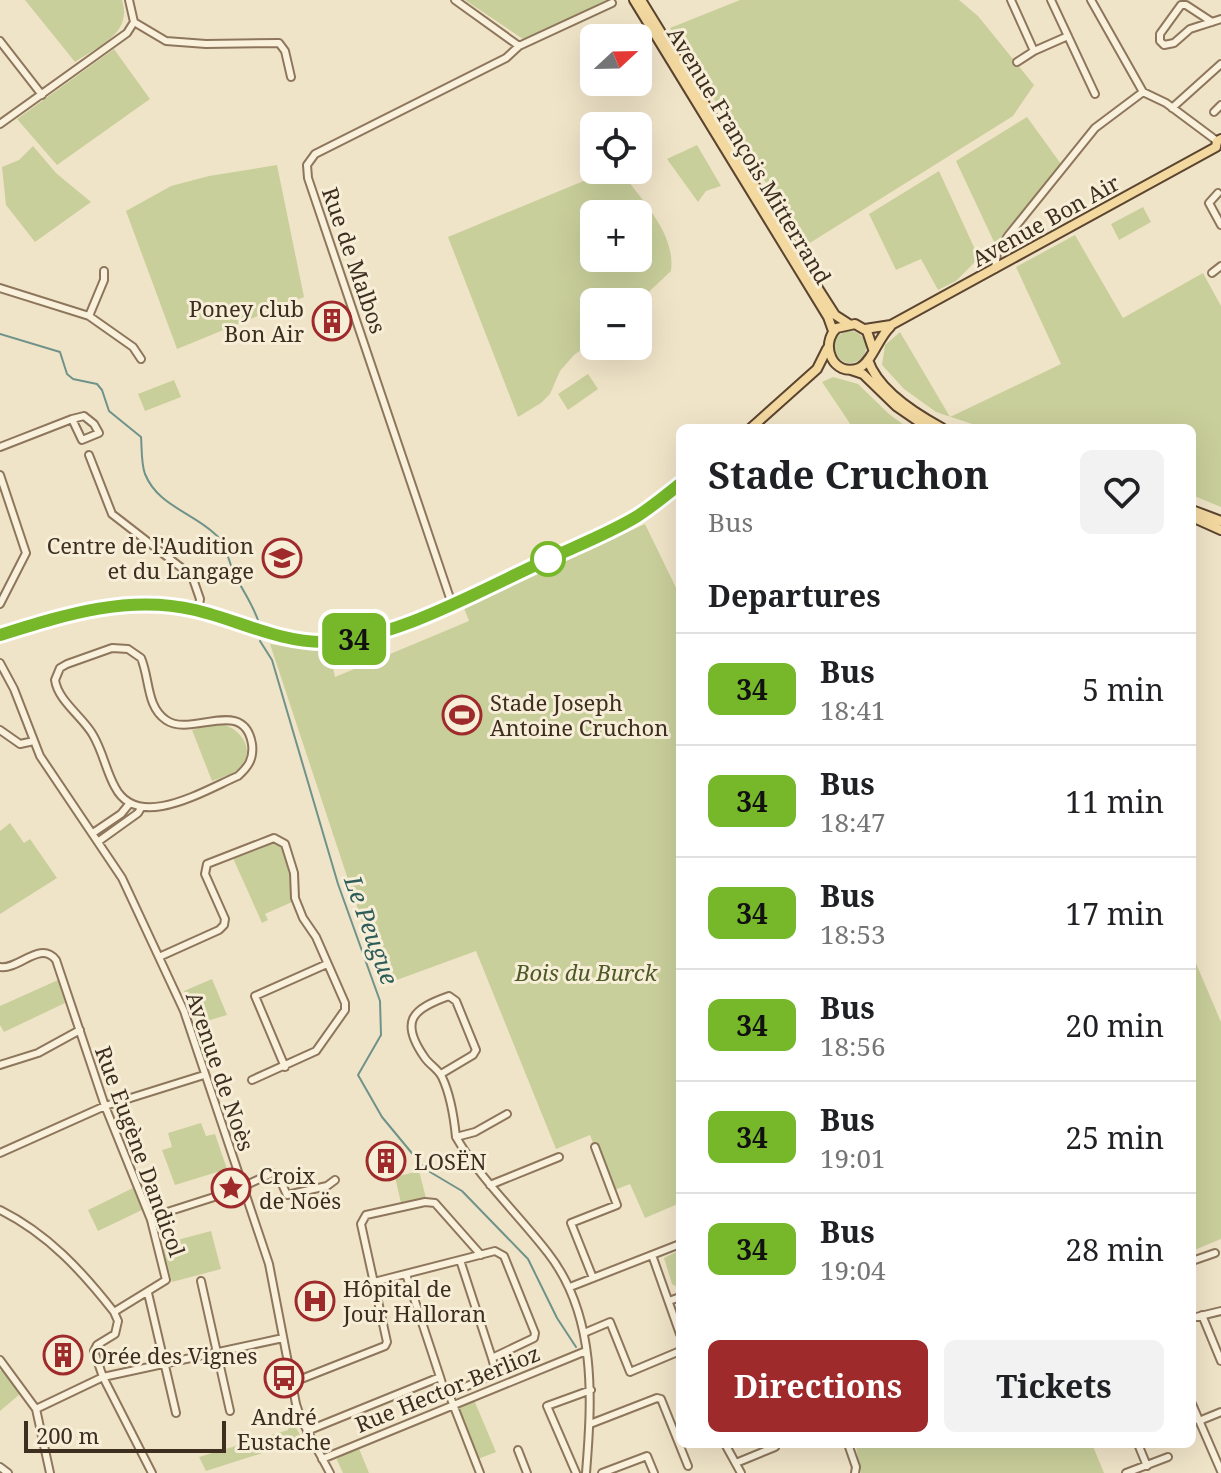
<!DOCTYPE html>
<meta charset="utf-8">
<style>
body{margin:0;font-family:"Noto Serif",serif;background:#f2f2f2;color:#202124;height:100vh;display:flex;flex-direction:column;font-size:30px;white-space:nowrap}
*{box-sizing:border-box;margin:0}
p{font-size:26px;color:#757577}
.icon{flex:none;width:44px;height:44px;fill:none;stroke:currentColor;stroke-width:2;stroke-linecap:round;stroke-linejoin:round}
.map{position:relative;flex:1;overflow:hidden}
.drawer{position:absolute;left:676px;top:424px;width:520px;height:1024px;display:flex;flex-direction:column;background:#fff;border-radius:12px;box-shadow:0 8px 32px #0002}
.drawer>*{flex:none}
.badge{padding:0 16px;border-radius:12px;font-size:28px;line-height:52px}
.needle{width:52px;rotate:68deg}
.tools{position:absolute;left:580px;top:24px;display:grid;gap:16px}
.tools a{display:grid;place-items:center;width:72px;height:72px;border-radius:12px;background:#fff;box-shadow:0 8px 32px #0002;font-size:40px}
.scale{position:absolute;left:24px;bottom:20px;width:202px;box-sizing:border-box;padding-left:8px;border:4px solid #3d2e20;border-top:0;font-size:22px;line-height:28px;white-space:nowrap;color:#3d2e20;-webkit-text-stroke:6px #f7eed8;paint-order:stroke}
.map>.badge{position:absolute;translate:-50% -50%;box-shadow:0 0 0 4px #fff}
h2{padding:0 32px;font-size:30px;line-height:72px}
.round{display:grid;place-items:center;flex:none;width:84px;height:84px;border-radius:12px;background:#f2f2f2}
.headline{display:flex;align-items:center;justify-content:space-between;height:136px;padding:0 32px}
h1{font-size:38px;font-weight:700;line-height:60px}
.cta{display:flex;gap:16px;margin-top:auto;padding:16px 32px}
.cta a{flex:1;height:92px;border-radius:12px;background:#9e2a2b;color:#fff;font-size:32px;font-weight:700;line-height:92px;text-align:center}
.cta a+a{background:#f2f2f2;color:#202124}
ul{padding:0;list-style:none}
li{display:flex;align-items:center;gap:24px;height:112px;padding:0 32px;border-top:2px solid #e0e0e0}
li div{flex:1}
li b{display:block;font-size:30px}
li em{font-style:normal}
li .badge{min-width:88px;font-weight:700;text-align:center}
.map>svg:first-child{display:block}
.green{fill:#c9cf9b;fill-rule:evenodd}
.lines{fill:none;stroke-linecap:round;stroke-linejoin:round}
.stream{stroke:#6f938a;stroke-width:2}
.minor-casing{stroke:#8d765c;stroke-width:10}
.major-casing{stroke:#5b4430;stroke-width:12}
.minor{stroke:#faf1dc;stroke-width:6}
.major{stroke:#f3d9a0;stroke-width:8}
.line-casing{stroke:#fff;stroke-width:18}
.line{stroke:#76b82a;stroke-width:12}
.stop-dot{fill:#fff;stroke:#76b82a;stroke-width:4}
.labels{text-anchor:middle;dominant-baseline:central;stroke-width:6;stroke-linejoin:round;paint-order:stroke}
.street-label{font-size:22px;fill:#3d2e20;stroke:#f7eed8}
.poi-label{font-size:22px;fill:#3d2e20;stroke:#f7eed8;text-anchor:start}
.park-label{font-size:22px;font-style:italic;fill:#4d5a26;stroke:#f7eed8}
.water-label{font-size:24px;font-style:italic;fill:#2f5d5a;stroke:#f7eed8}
</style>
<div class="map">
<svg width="1221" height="1473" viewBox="0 0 1221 1473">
<rect width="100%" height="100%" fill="#f0e4c8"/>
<path class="green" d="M25,0H122C133,34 98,46 75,62Z
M465,0H606L534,37L523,39Z
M740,0H959L978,16L1034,85L1013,116L805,246L670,28Z
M114,49L150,99L57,165L17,119Z
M1027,117L1061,164L995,244L956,161Z
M697,145L721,186L706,191L698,202L667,159Z
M33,146L56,173L91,202L35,242L6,205L2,167L19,160Z
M277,165L304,297L177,349L126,211L171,186L209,176Z
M610,170H620C641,200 676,233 671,271L638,302H594V341L574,355L560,371L550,394L541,403L518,417L448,237ZM638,214V258H594V214Z
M939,171L979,258L956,281L938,290L921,259L896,270L869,214Z
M1143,207L1151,222L1119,240L1111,224Z
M1075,235L1123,318L1203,273L1221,306V507L1192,495V428H984L936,412L904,389L882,365L885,345L900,332L950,417L1061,364L1016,267Z
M834 347a16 16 0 1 1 32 0a16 16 0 1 1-32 0Z
M588,374L598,389L568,410L558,394Z
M833,377L858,384L889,414L908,428H853L822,382Z
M174,380L181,397L145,411L138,394Z
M645,524L680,596V1203L645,1218L630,1184L612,1191L590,1135L556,1149L476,951L383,985L270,644L292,648L329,649L335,677L469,621L464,608Z
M214,723C235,723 258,746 241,766C234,775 222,777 212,781L192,730Z
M10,823L24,843L30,839L57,878L0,914V831Z
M1192,827L1195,961L1221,1022V1239L1192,1251Z
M275,842L281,845L289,873L292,902L265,914L268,920L262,923L233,858Z
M212,979L227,1015L197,1024L184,991Z
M58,980L65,1003L4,1032L0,1025V1006Z
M201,1123L206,1136L215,1134L227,1169L175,1185L162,1150L172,1147L168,1133Z
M419,1171L426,1198L401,1203L395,1177Z
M133,1188L142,1210L98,1231L88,1210Z
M211,1231L221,1269L172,1282L162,1244Z
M680,1250V1288H679L672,1284L664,1258Z
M2,1369L20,1394L0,1411V1371Z
M474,1400L496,1452L478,1459L458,1407Z
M292,1420L306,1446L297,1442L206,1471L199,1457L288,1430Z
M864,1444H1092L1104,1473H861L856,1447Z
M358,1446L369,1473H343L337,1460L339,1454Z"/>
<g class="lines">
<path class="stream" d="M0,334L60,352L67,374L73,379L97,384L102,390L109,411L141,437C142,449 141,463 145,474C158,506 192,512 215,534C226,543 228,560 234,573C242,590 253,604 259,623
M260,641L272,660L338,884L380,1001L381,1035L358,1075L382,1117L425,1169L462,1191L528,1259L557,1318L576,1347"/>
<g class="minor-casing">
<path id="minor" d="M455,0L519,46
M1011,0L1034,51L1068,36
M1051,0L1095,94
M1091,0L1143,92L1166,103L1217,141
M134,22L166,41L206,44L279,43L285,51L291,77
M1212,22L1186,5H1181L1160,34V41L1164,45L1174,43L1190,29L1221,19
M0,41L42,95
M1017,62L1034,51
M1172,108L1221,64
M1214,112L1221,105
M0,124L127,33L134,22L129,0
M1218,193L1209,203L1221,225
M995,269L997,253L1008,236L1095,128L1143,92
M1212,273L1221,266
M0,288L89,316L133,347L141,359
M89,316L104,280V271
M0,447L72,419L84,416L94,424L99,433L82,440L72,419
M89,455L112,514L192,576L200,599L198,611
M0,475L26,553L0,604
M452,604L308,178L307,165L315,154L506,58L519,46L612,3
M112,648L128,649L141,658C150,679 146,706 166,720C191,738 244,696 252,744C254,759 248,767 238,776C205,790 138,832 115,787C106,771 103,752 93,735C83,717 58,701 55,680L60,668L67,664Z
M0,663L14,689L40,756L122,878L184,1011L269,1264L296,1404L301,1419L330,1473
M0,730L20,744L34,741
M93,833L121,814L130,803
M99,841L138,813L141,808
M159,957L219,930L224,925L225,919L205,874L207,864L274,838L285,844L294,873L295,898L303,918L316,937L345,1003V1010L316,1051L252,1080
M0,967C19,970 40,940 56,960L105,1106L151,1220L166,1280L114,1312L118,1321L115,1334L97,1345L94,1351L103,1377L152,1473
M0,1065L38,1053L80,1030
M285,1067L255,996L327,964
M441,1074L473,1055L476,1050L456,1001L449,996C412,1009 399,1021 425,1058C430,1065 438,1069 442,1077C451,1096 454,1117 456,1137L475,1132L507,1114
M456,1137C481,1180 518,1214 548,1253C597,1316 592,1399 586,1473
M0,1153L105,1106L204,1075
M490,1185L559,1157
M0,1210C48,1234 82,1271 114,1312
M151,1220L158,1215L236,1190L272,1173L278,1175L287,1195L327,1186L335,1180
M652,1255L680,1334
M460,1260L492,1358
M1192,1261L1215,1253
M406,1274L440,1377
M593,1278L571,1223L617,1205L595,1147
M201,1281L230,1411
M570,1287L680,1244
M148,1293L176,1413
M669,1301L680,1297
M1202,1315L1221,1361
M1192,1318L1221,1311
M584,1333L610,1322L630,1372L680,1351
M0,1360L36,1409
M291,1383L385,1346L387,1342L361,1224L366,1215L425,1202L435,1203L481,1255
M449,1394L480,1473
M1192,1404L1221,1471
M1199,1421L1221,1412
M590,1424L657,1398L661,1399L688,1466
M307,1431L440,1377L444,1390L449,1394L490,1376L495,1369L492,1358L534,1338L535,1333L504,1256L495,1251L374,1282
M725,1444L741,1473
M848,1444L856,1467L855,1473
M1138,1444L1147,1466
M518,1450L527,1473
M322,1459L586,1351
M736,1463L775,1447L774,1444
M0,1467L8,1473
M50,1473L36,1409L103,1377L283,1338
M576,1473L547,1406L591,1390
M602,1473L647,1456L654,1473
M1126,1473L1168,1457"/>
</g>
<g class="major-casing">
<path id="major" d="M634,0L828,317L833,331
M641,0L819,290L835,315L849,324
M865,329L891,325L1216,147L1217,141L1221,139
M873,349L867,331L855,324L837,328C819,344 833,378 859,368C872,362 878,338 890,327
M868,360C878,390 916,414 942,428
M851,370L863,374L896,406L928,428
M751,428L817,369L827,349
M1192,510L1221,521
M1192,517L1221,530
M0,635L94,609L152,603L198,611L290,640L345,641L393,628L452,604L632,520L680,484"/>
</g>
<use href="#minor" class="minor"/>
<use href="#major" class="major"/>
</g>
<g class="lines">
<g class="line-casing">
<path id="line" d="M0,635C64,615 128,594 195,610C238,620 278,642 324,642C391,641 477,592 538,564C571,548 606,535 636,517C652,507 666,495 680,484"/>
</g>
<use href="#line" class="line"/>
</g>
<defs>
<g id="building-ring" transform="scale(2)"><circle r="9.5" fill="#f7eed8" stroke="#9e2a2b" stroke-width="1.5"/><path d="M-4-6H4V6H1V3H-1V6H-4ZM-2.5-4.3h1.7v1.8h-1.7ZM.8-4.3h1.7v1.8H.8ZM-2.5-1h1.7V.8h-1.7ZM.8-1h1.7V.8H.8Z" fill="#9e2a2b"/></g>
<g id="school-ring" transform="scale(2)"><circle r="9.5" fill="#f7eed8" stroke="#9e2a2b" stroke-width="1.5"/><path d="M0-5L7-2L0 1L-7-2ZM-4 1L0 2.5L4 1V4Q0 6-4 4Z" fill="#9e2a2b"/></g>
<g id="stadium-ring" transform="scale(2)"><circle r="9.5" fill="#f7eed8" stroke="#9e2a2b" stroke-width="1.5"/><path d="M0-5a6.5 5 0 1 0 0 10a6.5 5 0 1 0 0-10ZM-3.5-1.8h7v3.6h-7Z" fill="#9e2a2b"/></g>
<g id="sight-ring" transform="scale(2)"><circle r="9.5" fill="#f7eed8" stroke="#9e2a2b" stroke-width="1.5"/><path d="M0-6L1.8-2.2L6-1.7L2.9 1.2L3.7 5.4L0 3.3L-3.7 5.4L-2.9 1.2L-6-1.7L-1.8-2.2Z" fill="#9e2a2b"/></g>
<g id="hospital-ring" transform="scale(2)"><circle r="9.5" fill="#f7eed8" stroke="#9e2a2b" stroke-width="1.5"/><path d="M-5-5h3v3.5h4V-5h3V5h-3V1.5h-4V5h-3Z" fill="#9e2a2b"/></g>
<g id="bus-ring" transform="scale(2)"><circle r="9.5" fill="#f7eed8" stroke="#9e2a2b" stroke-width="1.5"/><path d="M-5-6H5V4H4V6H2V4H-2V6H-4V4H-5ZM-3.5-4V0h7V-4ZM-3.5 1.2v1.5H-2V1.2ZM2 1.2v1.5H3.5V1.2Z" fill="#9e2a2b"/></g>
</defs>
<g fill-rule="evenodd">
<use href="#building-ring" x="332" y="321"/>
<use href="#school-ring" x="282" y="558"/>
<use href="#stadium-ring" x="462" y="715"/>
<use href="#building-ring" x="386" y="1161"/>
<use href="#sight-ring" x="231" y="1188"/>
<use href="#hospital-ring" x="315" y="1301"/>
<use href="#building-ring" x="63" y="1355"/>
<use href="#bus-ring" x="284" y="1378"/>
</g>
<circle class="stop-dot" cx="548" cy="559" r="16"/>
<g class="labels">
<g class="street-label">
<text transform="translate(750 155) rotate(59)">Avenue François Mitterrand</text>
<text transform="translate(1045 220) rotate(-29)">Avenue Bon Air</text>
<text transform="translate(355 260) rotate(71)">Rue de Malbos</text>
<text transform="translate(221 1071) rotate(71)">Avenue de Noès</text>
<text transform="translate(141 1151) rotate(70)">Rue Eugène Dandicol</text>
<text transform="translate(447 1388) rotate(-22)">Rue Hector Berlioz</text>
</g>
<g class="poi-label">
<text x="304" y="308" text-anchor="end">Poney club<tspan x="304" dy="25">Bon Air</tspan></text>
<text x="254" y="545" text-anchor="end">Centre de l'Audition<tspan x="254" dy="25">et du Langage</tspan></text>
<text x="490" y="702">Stade Joseph<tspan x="490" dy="25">Antoine Cruchon</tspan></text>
<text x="414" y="1161">LOSËN</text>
<text x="259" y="1175">Croix<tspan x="259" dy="25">de Noës</tspan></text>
<text x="343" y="1288">Hôpital de<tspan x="343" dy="25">Jour Halloran</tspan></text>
<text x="91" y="1355">Orée des Vignes</text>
<text x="284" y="1416" text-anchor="middle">André<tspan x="284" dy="25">Eustache</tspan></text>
</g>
<g class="park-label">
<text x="586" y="972">Bois du Burck</text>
</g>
<g class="water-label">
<text transform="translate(372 930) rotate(70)">Le Peugue</text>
</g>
</g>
</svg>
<div class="tools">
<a><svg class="needle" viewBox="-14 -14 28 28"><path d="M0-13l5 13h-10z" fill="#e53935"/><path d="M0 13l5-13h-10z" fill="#757577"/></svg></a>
<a><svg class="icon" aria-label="locate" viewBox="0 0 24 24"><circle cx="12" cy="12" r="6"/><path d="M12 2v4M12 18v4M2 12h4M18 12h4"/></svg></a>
<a>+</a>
<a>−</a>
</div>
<div class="scale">200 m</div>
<b class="badge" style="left:354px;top:639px;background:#76b82a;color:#111">34</b>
<section class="drawer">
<div class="headline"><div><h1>Stade Cruchon</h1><p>Bus</p></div><a class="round"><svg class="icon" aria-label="heart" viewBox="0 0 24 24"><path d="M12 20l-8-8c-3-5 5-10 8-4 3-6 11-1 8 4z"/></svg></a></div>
<h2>Departures</h2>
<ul>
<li><span class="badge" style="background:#76b82a;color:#111">34</span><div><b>Bus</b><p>18:41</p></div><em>5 min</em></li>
<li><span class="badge" style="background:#76b82a;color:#111">34</span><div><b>Bus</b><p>18:47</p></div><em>11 min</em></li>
<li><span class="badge" style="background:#76b82a;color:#111">34</span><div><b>Bus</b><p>18:53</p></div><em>17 min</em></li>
<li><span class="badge" style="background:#76b82a;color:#111">34</span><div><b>Bus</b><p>18:56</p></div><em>20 min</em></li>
<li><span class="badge" style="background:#76b82a;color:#111">34</span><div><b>Bus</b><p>19:01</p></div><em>25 min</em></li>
<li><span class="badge" style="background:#76b82a;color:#111">34</span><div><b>Bus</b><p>19:04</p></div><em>28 min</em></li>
</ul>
<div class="cta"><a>Directions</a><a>Tickets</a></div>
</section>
</div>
